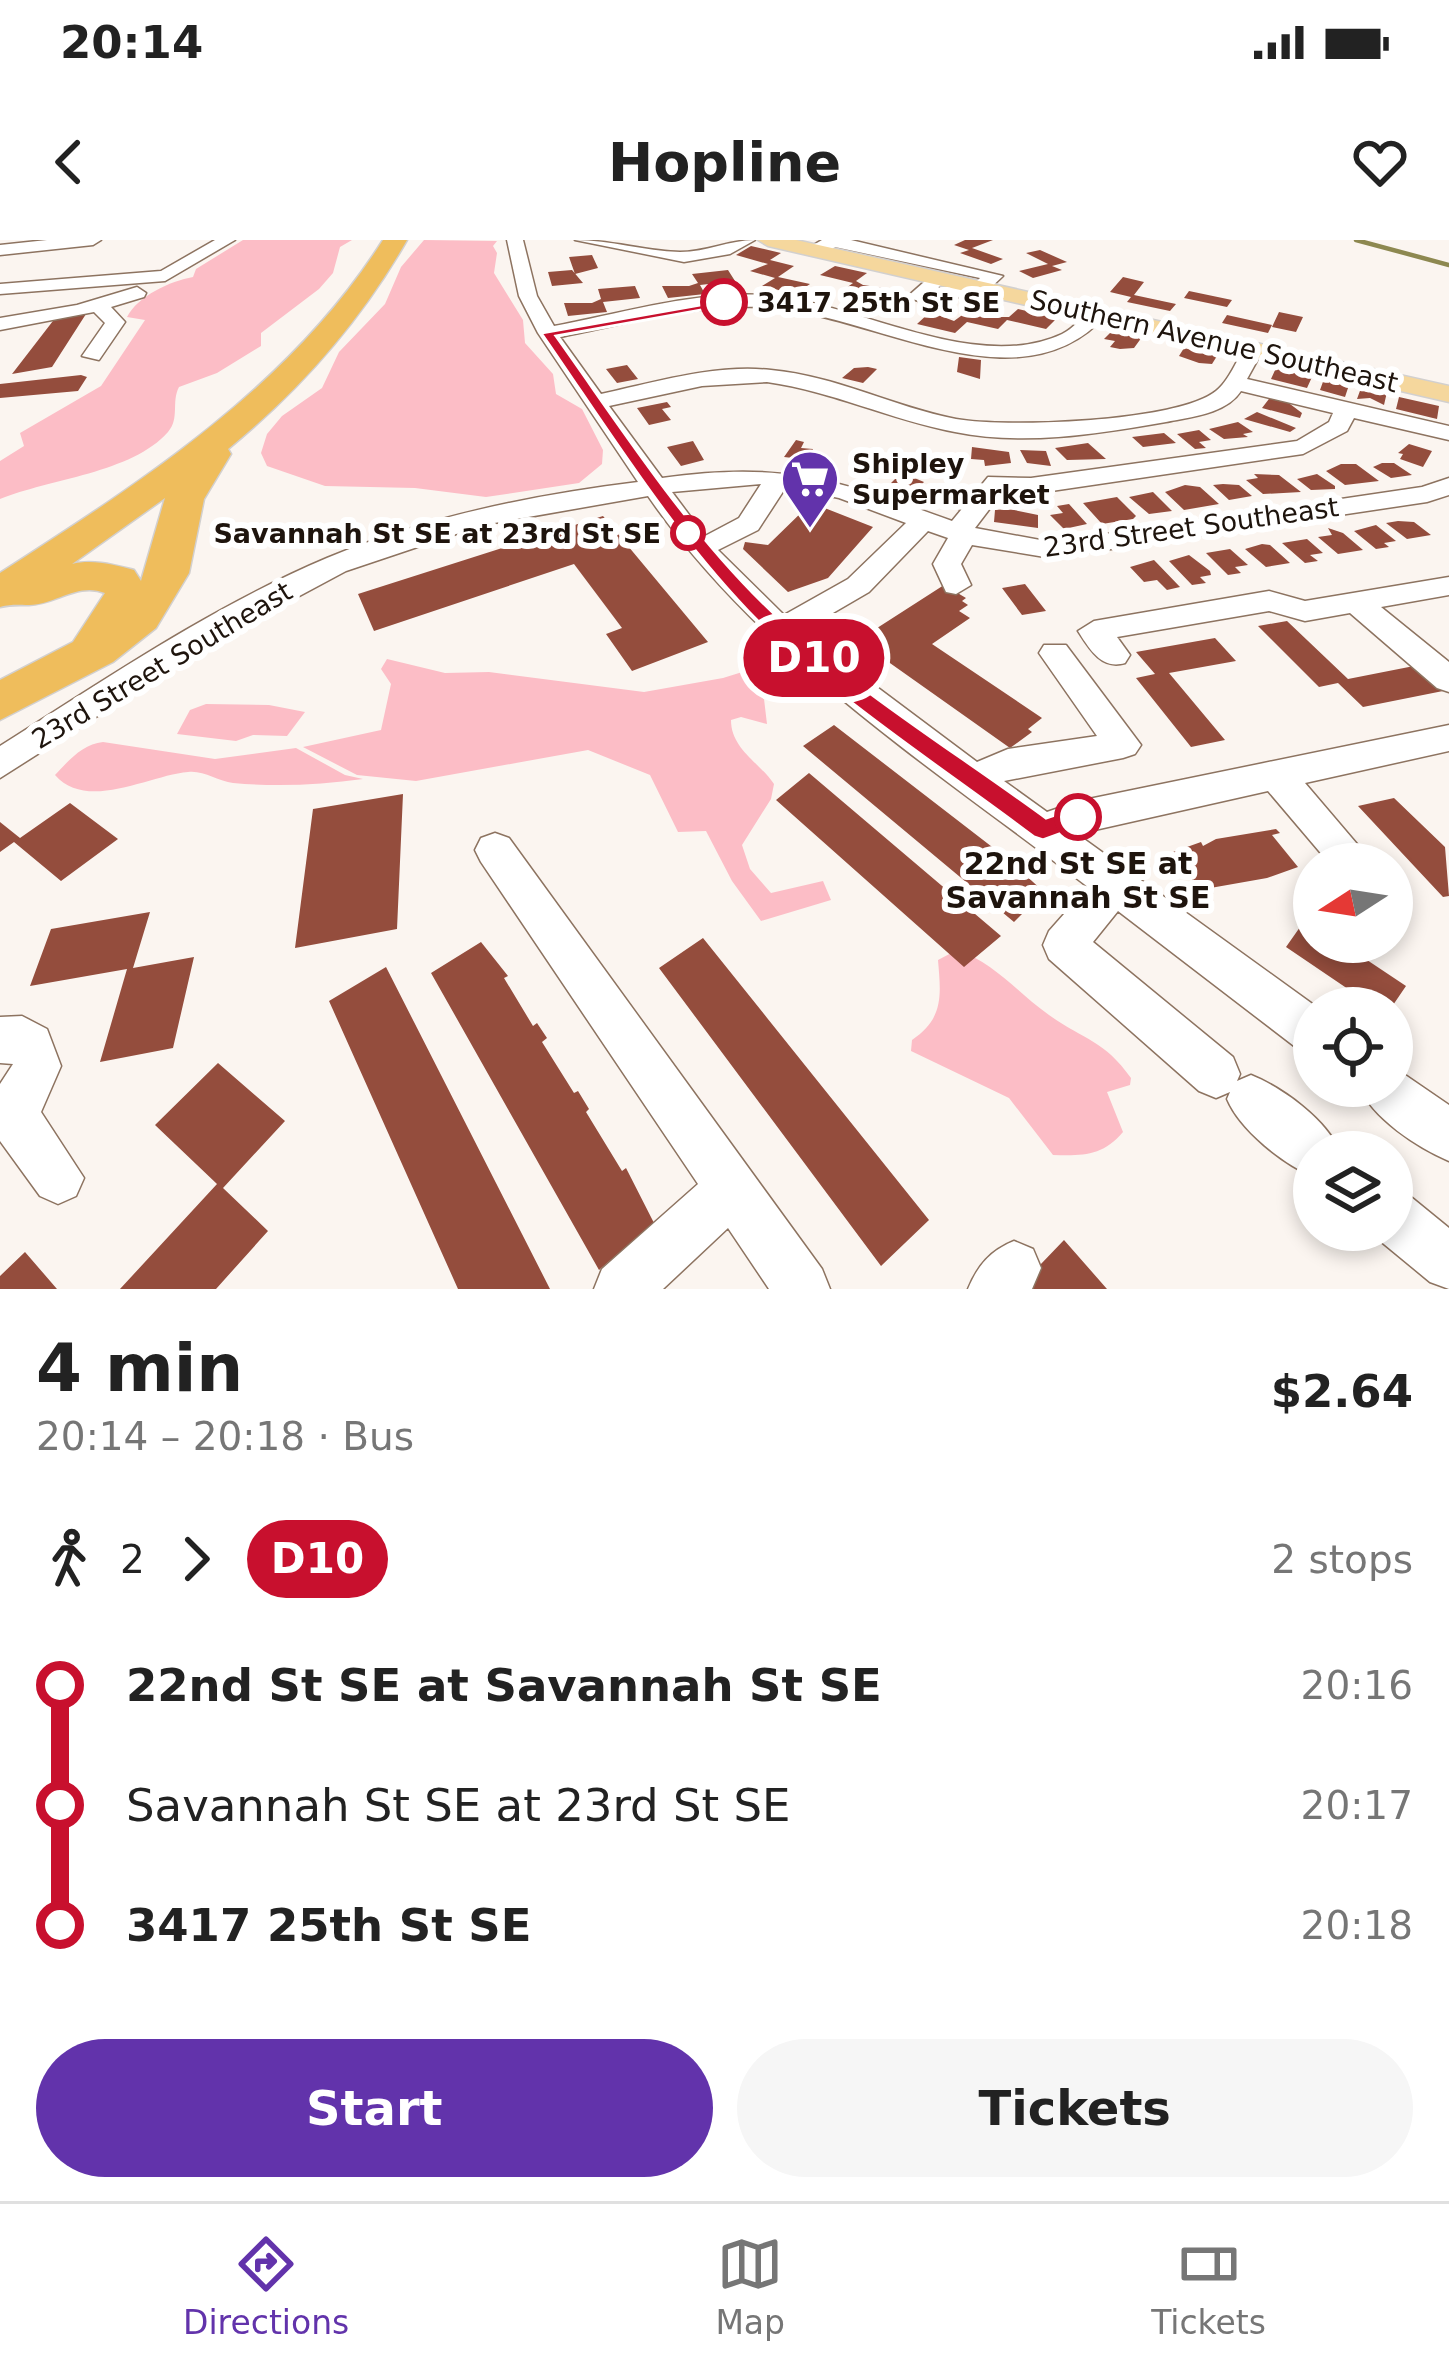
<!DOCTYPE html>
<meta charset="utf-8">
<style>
body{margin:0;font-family:"DejaVu Sans",sans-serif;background:#f6f6f6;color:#222;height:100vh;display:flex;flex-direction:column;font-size:45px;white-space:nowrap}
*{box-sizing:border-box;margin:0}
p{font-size:39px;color:#767676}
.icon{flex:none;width:66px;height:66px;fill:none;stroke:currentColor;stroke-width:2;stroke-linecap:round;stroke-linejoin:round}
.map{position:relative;height:1049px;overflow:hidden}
.panel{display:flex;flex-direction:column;background:#fff;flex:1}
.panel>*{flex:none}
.badge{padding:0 24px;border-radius:39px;font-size:42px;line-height:78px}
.needle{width:78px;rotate:258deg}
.tools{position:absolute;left:1293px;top:603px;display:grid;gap:24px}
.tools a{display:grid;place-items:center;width:120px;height:120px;border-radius:50%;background:#fff;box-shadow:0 6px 18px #0003;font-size:60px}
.map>.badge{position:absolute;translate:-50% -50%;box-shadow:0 0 0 6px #fff}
.legs{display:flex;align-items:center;gap:18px;height:132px;padding:0 36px;font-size:39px}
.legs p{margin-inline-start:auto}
.overview{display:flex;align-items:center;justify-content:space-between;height:204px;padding:0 36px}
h1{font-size:66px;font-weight:600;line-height:90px}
.button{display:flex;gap:24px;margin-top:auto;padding:24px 36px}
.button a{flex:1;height:138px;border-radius:72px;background:#6233ab;color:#fff;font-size:48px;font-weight:600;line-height:138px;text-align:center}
.button a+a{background:#f6f6f6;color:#222}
ul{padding:0 36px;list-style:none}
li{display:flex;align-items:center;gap:42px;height:120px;font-size:45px}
li i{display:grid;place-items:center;width:18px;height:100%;margin:0 15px;background:currentColor}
li i::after{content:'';width:30px;height:30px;margin:-15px;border:9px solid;border-radius:50%;background:#fff}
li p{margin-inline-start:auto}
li:first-child i{background:linear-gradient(#0000 50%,currentColor 0)}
li:last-child i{background:linear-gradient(currentColor 50%,#0000 0)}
.status{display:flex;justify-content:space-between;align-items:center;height:84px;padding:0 60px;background:#fff;direction:ltr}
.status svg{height:33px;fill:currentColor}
header{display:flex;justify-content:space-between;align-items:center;height:156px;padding:0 36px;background:#fff;font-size:54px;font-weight:600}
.tab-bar{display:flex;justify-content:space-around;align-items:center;height:168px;border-top:3px solid #e0e0e0;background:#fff;font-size:33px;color:#767676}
.tab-bar a{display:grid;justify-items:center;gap:6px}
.tab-bar .on{color:#6233ab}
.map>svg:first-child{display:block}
.green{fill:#fcbdc6}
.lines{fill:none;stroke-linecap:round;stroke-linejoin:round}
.stream{stroke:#8d8850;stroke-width:4.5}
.building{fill:#944d3d}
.minor-casing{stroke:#8d7360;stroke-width:3}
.major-casing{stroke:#d2d0cf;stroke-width:3}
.highway-casing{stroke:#d2d0cf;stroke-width:3}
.minor{fill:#fff;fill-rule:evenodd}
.major{fill:#f5d79d;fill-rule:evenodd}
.highway{fill:#efbd5c;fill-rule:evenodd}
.line-1{fill:#c8102e;stroke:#fff;stroke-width:3}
.stop-1-dot{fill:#fff;stroke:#c8102e;stroke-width:6}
.labels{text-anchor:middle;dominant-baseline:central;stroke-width:12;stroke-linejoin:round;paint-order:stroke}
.far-stop-label{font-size:27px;font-weight:bold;fill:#1e140d;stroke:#fff;text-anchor:start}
.far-street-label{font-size:27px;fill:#1e140d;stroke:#fff}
.far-poi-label{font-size:27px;font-weight:bold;fill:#1e140d;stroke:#fff;text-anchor:start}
.stop-label{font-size:30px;font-weight:bold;fill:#1e140d;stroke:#fff}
</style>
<div class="status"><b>20:14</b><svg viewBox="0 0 49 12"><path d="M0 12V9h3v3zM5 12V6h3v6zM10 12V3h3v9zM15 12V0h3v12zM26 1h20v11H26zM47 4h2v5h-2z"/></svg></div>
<header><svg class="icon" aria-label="back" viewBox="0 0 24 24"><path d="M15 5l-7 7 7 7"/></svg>Hopline<svg class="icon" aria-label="heart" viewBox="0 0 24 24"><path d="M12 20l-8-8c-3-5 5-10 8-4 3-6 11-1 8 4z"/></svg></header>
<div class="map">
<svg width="1449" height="1049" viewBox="0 0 1449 1049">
<rect width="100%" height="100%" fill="#fbf5f0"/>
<path class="green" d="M243,0H352L340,7L333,33L319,49L261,93V106L217,133L179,147C171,162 180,178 168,192C132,233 49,239 0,259V221L24,206L20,193L101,146L145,80L127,77C138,56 170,41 193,37L196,29Z
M424,0L497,1L493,6L497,13L494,33L523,80L525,103L553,134L556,154L582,169L603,210L602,224L579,243L486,257L415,248L325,246L267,226L261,213L267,194L282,176L322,148L339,112L385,64L401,27Z
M387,419L445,433L489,432L644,452L723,438L774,422L785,435L764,459L767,484L741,477L731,480C731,509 759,522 774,544L771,559L742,605L750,629L771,653L823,641L831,660L761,681L732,641L706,591L678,592L650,535L588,510L416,541L357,535L303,507L381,490L391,444L381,429Z
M206,464L269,465L305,472L287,496L253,495L236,501L177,494L190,470Z
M103,502L215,519L296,508L345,535L363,539C320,545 276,547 233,543C218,541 203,530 188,532C150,535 87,572 55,535C69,520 83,504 103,502Z
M957,710C995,723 1018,753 1049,775C1084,800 1104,800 1131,838L1130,845L1107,852L1123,892C1103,916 1082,916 1053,915L1009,858L911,811L912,800C944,778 941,756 938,720Z"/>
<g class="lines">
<path class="stream" d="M1356,0L1449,25"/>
</g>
<path class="building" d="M965,0H993L972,8L1003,19L991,24L960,13L969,10L954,5Z
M751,6L781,13L770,20L794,26L778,37L810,44L795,54L762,46L775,38L750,31L768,24L736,15Z
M1040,10L1067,22L1052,26L1062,30L1033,38L1019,31L1048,24L1026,13Z
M592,15L598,28L575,34L569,17Z
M835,26L867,33L856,41L863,45L890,49L877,62L905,66L891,77L855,68L869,58L842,51L853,43L820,35Z
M572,30L583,43L552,46L548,32Z
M728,30L735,41L700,45L705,54L668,58L662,46H689L698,43L692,34Z
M1123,37L1144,42L1134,55L1176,64L1170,71L1127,62L1131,57L1110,52Z
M635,46L640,58L603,62L607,72L568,76L564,63H592L601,59L598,49Z
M1189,51L1232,60L1227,67L1184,58Z
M972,68L996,77H1009L1018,69L1057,78L1046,89L1007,80L998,89L967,82L955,93L917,84L930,72L954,81Z
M1279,72L1303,77L1296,92L1272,87Z
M86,74L52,127L12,134L56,77Z
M1227,75L1272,85L1268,93L1222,83Z
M1112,91L1131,96L1142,97L1134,108L1120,109L1110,107L1115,101L1104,99Z
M1184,108L1206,114L1217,116L1212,124L1199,123L1179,116Z
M959,117L981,120L980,139L957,132Z
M627,125L638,139L617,143L606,129Z
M868,127L877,129L863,143L842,138L854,128Z
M1276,128L1312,137L1307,148L1271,139Z
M81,135L87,137L78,151L0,158V144Z
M1324,139L1349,145L1345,157L1320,150Z
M1361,148L1387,152L1384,165L1370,158L1357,159Z
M1272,155L1292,160L1290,164L1302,173L1300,178L1262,168Z
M1399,157L1439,166L1437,179L1396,169Z
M667,162L671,167L662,169L671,180L649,185L637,168Z
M1257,172L1296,188L1290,192L1244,179Z
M1238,182L1253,192L1243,194L1248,197L1224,199L1209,189Z
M1199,190L1211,200L1199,202L1206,208L1195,209L1177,194Z
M1164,193L1176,203L1143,207L1132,197Z
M796,200L804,202L801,208L813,209L810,220L784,217Z
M693,201L704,220L681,226L667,207Z
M1088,203L1106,219L1067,220L1055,208Z
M1409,204L1432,211L1423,227L1400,219L1403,214L1398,213Z
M972,207L1009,212L1011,223L985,226L984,220L971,219Z
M1020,210L1046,211L1051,226L1027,223Z
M1382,223H1394L1412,235L1391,238L1373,227Z
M1341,224H1356L1379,241L1345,245L1326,231Z
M900,234L912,237L924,242L915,251H908L891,243Z
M1254,234L1279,235L1301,252L1263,254L1246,240L1258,238Z
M1317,234L1335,246V249L1311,250L1297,239Z
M1223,244L1239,245L1252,256L1229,260L1213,245Z
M1185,245L1200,247L1219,264L1184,270L1165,252Z
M951,248L972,262L964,272L925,260L934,250L946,254Z
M1153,252L1172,271L1149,274L1129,257Z
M1117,257L1136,276L1133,279L1102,284L1083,263Z
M1069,264L1087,284L1064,289L1050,275L1063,273L1057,266Z
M817,265L873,287L828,338L788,352L743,309L745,302L768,305L808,266Z
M1009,269L1038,275V288L994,282L995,270Z
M603,276L708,402L632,431L606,394L622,388L574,324L374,391L358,354Z
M1398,281L1414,282L1431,295L1407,299L1386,283Z
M1376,285L1396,301L1384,303L1389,307L1376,309L1354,291Z
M1328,288L1343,293L1363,310L1338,314L1318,297L1332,295Z
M1307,299L1323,313L1310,315L1318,321L1305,323L1282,303Z
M1262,304L1270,305L1290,323L1266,327L1245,309Z
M1230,309L1248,325L1235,327L1241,333L1228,335L1206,313Z
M1189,315L1210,331L1211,335L1200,337L1206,343L1192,345L1169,321Z
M1154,320L1180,347L1167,350L1157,340L1144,342L1130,327Z
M1025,344L1046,371L1022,375L1002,348Z
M944,345L966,358L962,361L968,365L959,371L970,378L932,404L1042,478L1028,489L1032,492L1010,508L880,416L873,426L856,414L876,410L860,399Z
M1287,381L1348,439L1414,426L1443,451L1363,467L1338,443L1319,447L1258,386Z
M1215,398L1236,421L1169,433L1225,500L1191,507L1136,438L1155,434L1136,412Z
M834,485L1009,620L1044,652L1014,682L803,506Z
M809,533L1001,696L964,727L776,560Z
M403,554L397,689L295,708L313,569Z
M1394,558L1445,607L1449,656L1443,657L1358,566Z
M70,563L118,599L61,641L14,602L0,612V582L20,598Z
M1276,589L1280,593L1272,595L1298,627L1267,638L1199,650L1173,612L1201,602L1203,606L1216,599Z
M150,672L133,728L194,717L173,808L100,822L127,729L30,746L51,689Z
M1305,680L1314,686V702H1340L1406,746L1391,768H1376L1286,707Z
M703,698L929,980L881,1026L659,728Z
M481,702L508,736L504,738L533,786L537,783L547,798L542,802L574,853L578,851L589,869L586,872L622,931L626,928L654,983L599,1030L431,733Z
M386,727L550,1049H458L329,761Z
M218,823L285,881L223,948L268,991L216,1049H120L217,944L155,885Z
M1064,1000L1107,1049H1017Z
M25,1012L57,1049H0V1036Z"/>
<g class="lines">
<g class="minor-casing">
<path id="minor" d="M47,0H101L93,5L0,15V5Z
M215,0H235L165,41L0,54V44L161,31Z
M507,0H523L537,56L554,86C623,73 694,51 764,55C856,61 974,135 1062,94C1073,89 1081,78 1090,70L1107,74C1018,175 867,69 759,67C692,65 626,84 560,97L601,154C656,142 714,124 771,130C836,136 894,167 956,179C1006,188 1178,182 1216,151C1229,141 1237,119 1246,106L1253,104L1263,110L1247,139L1449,186V200L1354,178L1347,191L1303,214L1031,254L1004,250L975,288L1051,302L1422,247L1449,238V255L1427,262L1051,318L972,305L961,324L971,345L956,354L946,352L933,324L948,298L928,291L869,352L802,391L977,522L1008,509L1097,496L1039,413L1044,405H1066L1141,505L1135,514L1123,518L1004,541L1047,572L1079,561L1449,485V511L1305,543L1374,624H1330L1268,551L1077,594L1318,768H1314V816L1298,809L1118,671L1093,702L1233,817L1240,834L1237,841L1251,835C1283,848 1327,880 1340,912H1314V937C1283,924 1240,890 1227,859L1230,852L1216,858L1199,851L1049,719L1043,705L1049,691L1088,647C933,528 760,418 648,256L483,285L346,331L217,400L0,538V506C106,439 211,367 327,318C425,277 532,255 638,242L538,93L519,56ZM767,142C832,151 891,180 955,192C1023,206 1098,194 1166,182C1191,177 1226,174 1241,151L1333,173L1329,182L1297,201L1031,238L988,237L952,281C838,240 785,221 662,238L609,166L702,146ZM761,244L739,278L705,296L672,252ZM786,247L839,258L906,283L848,339L784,375L718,310L758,290Z
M575,0C611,0 644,11 680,12C707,12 729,0 755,0L730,14L684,22Z
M822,0H851L1003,36L986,52L971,48L942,69L907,57L932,35L947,39L930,55L938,57L958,41L973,45L980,38L835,7L822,15H810V7Z
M137,47L146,53L144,57L111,67L125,82L99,120L82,116L105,83L94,72L0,90V78L77,65Z
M1449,337V355L1381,367L1449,422V452L1437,448L1350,373L1305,381L1269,371L1117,397L1130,415L1125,423C1102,430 1090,410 1078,391L1094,381L1269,351L1305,361Z
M495,593L509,598L822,1029L830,1049H769L728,988L663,1049H594L602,1029L698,944L481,622L475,610L481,598Z
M22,776L47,789L61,826L41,872L84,938L76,956L58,964L40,956L0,901V844L13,824L0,823V777Z
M1392,826L1449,865V921C1418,908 1372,878 1359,846H1392Z
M1392,950L1411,957L1449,988V1049L1430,1042L1373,995L1371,990H1392Z
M1014,1001L1033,1009L1041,1028L1032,1049H968C978,1025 990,1011 1014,1001Z"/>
</g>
<g class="major-casing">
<path id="major" d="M758,0H796L1449,146V162L768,6Z"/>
</g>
<g class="highway-casing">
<path id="highway" d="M383,0H407C360,82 301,149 228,209L231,214L204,259L189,333L156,388L113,422L0,480V440L73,402L105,353C78,342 57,364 29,365C17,365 12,364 0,367V333C143,241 291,146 383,0ZM165,258L141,341L134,330C114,325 93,319 72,324Z"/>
</g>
<use href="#minor" class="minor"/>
<use href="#major" class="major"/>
<use href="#highway" class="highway"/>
</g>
<path class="line-1" d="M728,60L724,66L556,96C621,187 682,283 763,363C846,445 952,509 1046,578L1078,567L1087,570L1091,577L1087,584L1043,600L1034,597C939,525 831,457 748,371C668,287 607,188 541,93Z"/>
<defs>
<g id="supermarket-pin" transform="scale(3)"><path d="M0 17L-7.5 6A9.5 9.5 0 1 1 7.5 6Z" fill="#6233ab" stroke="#fff"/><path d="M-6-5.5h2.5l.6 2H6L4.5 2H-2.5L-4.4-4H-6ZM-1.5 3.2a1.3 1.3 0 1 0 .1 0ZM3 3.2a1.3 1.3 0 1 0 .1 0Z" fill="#fff"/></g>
</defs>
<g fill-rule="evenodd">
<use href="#supermarket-pin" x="810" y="239"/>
</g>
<g class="stop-1-dot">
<circle cx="724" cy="62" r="21"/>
<circle cx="688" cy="293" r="15"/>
<circle cx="1078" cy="577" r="21"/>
</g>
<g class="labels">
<g class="far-stop-label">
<text x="757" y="62">3417 25th St SE</text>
<text x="661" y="293" text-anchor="end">Savannah St SE at 23rd St SE</text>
</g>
<g class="far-street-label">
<text transform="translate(1214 101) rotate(13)">Southern Avenue Southeast</text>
<text transform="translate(1191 287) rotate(-8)">23rd Street Southeast</text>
<text transform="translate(162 425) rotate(-31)">23rd Street Southeast</text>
</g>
<g class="far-poi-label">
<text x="852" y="223">Shipley<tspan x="852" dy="31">Supermarket</tspan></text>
</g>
<g class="stop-label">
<text x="1078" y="623">22nd St SE at<tspan x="1078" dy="34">Savannah St SE</tspan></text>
</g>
</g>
</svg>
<div class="tools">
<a><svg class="needle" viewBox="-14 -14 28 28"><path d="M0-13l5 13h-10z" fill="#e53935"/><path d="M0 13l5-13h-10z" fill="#767676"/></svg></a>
<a><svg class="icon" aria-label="locate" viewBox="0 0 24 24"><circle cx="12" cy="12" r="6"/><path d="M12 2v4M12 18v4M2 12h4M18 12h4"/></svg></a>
<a><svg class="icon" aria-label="layers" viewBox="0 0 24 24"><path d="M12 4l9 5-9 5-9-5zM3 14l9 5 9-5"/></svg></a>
</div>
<b class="badge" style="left:814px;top:418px;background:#c8102e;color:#fff">D10</b>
</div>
<section class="panel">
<div class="overview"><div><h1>4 min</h1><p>20:14 – 20:18 · Bus</p></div><b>$2.64</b></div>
<div class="legs"><svg class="icon" aria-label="walk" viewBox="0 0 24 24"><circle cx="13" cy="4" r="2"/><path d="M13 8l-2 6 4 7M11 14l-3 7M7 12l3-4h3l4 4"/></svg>2<svg class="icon" aria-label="forward" viewBox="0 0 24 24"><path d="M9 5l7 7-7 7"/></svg><b class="badge" style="background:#c8102e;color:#fff">D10</b><p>2 stops</p></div>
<ul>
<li><i style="color:#c8102e"></i><b>22nd St SE at Savannah St SE</b><p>20:16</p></li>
<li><i style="color:#c8102e"></i><span>Savannah St SE at 23rd St SE</span><p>20:17</p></li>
<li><i style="color:#c8102e"></i><b>3417 25th St SE</b><p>20:18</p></li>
</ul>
<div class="button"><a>Start</a><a>Tickets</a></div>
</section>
<nav class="tab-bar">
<a class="on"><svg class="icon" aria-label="directions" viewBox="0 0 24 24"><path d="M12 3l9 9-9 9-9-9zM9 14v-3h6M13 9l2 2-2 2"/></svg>Directions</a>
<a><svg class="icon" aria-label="map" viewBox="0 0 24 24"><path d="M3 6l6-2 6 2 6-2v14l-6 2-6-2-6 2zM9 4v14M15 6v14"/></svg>Map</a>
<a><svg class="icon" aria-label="tickets" viewBox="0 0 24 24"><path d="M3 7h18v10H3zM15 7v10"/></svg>Tickets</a>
</nav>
